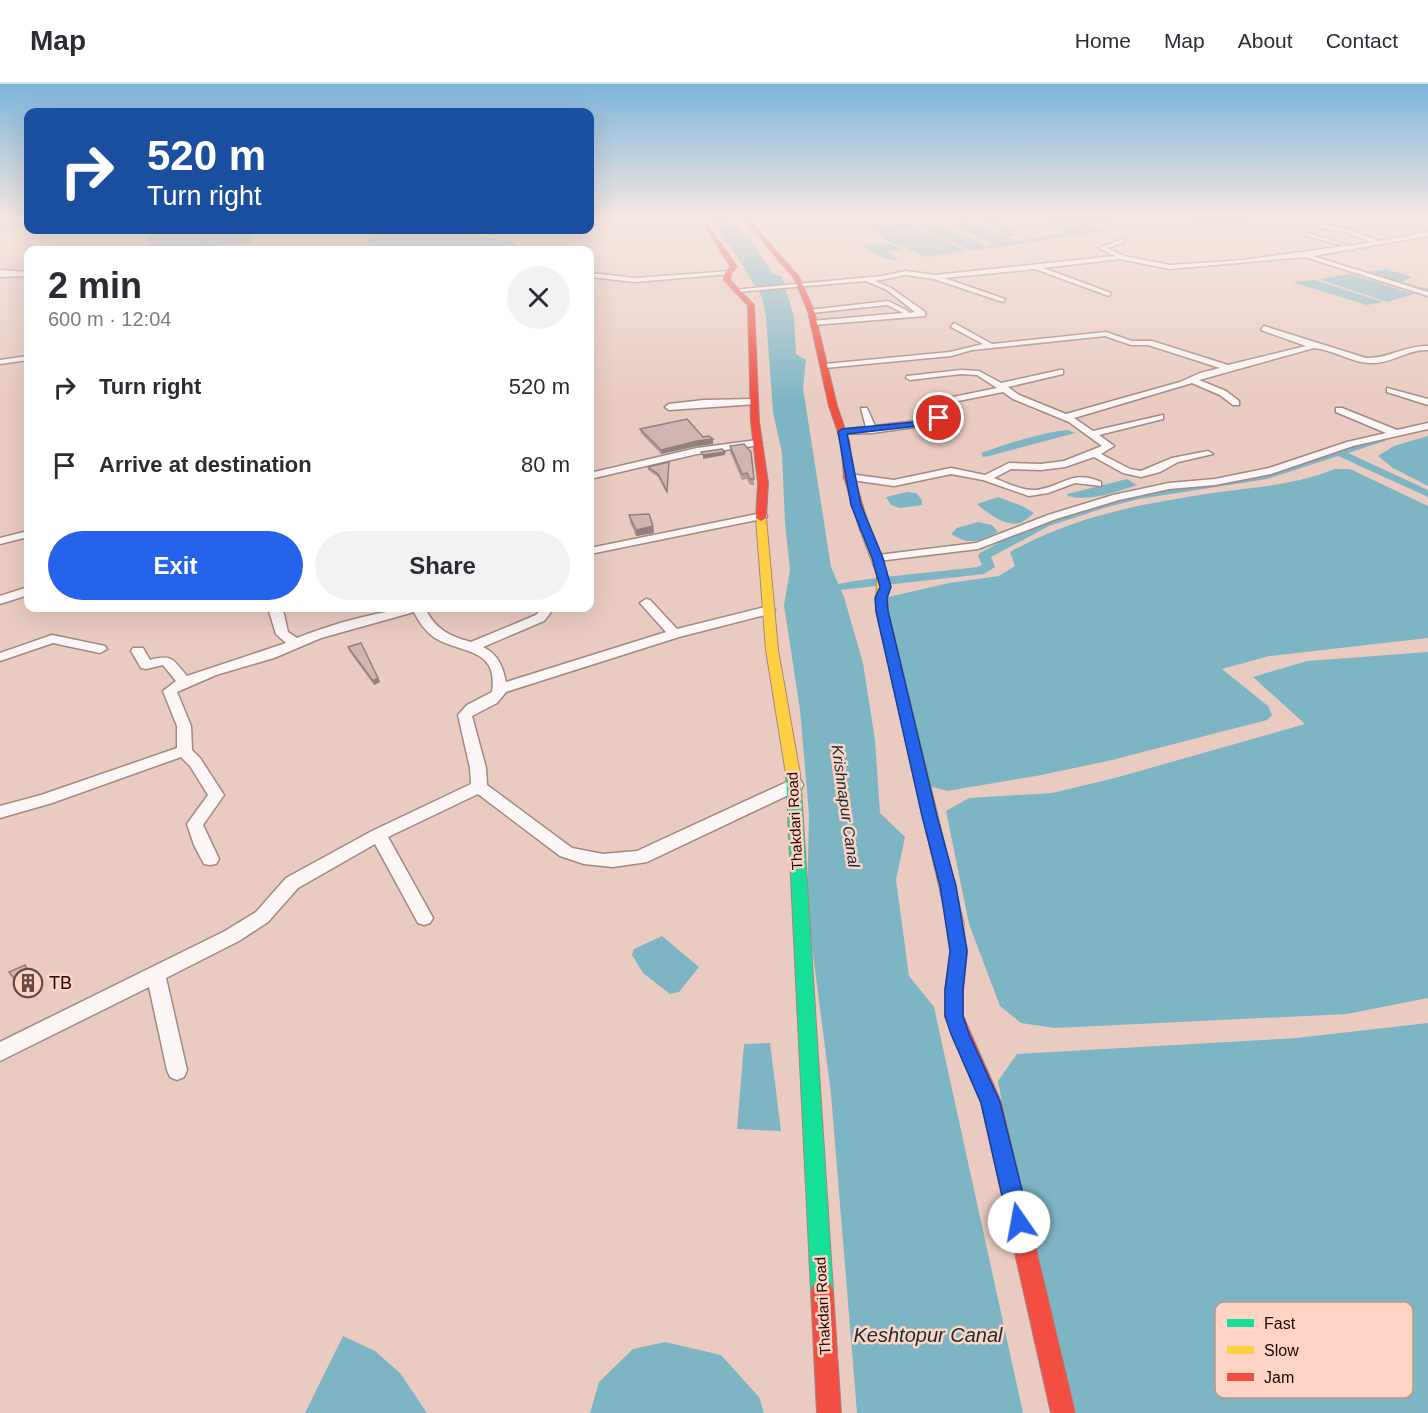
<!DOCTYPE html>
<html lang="en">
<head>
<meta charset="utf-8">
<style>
  body { margin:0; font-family:Helvetica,sans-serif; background:#f2f2f3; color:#2b2b33; height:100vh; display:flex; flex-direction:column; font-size:22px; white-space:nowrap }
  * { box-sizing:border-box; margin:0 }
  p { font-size:20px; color:#7c7c81 }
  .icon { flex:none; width:33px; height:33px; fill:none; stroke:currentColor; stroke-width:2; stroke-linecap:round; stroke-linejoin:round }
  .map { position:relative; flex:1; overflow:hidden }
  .panel { position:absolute; left:24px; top:162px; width:570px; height:366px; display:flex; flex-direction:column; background:#fff; border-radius:12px; box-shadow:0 6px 24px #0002 }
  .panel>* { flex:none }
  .banner { position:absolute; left:24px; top:24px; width:570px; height:126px; border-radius:12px; box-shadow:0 6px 24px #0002; background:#1a4fa0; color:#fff; overflow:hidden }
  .pin { position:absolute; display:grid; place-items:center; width:51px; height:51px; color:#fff; margin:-26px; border:3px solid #fff; border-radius:50%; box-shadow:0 2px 6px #0007 }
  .me { position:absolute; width:66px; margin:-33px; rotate:348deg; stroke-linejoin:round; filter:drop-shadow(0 0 4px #0008) }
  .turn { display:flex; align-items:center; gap:21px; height:126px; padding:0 24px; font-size:27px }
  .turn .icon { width:78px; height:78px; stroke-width:2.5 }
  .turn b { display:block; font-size:42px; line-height:51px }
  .round { display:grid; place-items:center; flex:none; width:63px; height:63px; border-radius:32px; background:#f2f2f3 }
  .headline { display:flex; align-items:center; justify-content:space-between; height:102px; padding:0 24px }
  h1 { font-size:36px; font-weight:700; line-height:45px }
  .button { display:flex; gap:12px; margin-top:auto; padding:12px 24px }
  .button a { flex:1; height:69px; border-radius:36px; background:#2563eb; color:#fff; font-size:24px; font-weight:700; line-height:69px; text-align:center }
  .button a+a { background:#f2f2f3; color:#2b2b33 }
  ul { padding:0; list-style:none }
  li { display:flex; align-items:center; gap:18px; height:78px; padding:0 24px }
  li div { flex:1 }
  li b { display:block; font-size:22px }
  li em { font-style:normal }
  header { display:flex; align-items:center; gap:36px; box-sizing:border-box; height:84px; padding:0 30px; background:#fff; border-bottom:2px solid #e1e1e2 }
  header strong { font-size:28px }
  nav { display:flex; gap:33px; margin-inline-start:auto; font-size:21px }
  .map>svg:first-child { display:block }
  .water { fill:#7db5c5 }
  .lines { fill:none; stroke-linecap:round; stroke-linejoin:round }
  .canal { fill:#7db5c5; fill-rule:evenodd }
  .street-casing { stroke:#a28880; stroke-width:3 }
  .fast-casing { stroke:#a28880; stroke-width:2 }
  .slow-casing { stroke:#a28880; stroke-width:2 }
  .jam-casing { stroke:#a28880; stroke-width:2 }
  .street { fill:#fcf7f6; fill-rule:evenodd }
  .fast { fill:#16e098; fill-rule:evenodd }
  .slow { fill:#ffcf43; fill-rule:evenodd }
  .jam { fill:#f24e42; fill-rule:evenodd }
  .wall { fill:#b59c98 }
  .shaded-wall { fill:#937f7c }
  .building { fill:#d2b5b1; stroke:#937f7c; stroke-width:1.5 }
  .route { fill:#2563eb; stroke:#184099; stroke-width:1.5 }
  .labels { text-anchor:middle; stroke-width:5; stroke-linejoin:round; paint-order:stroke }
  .street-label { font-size:15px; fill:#1c0601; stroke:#ffd4c5 }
  .water-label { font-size:16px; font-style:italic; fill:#122f38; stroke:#ffd4c5 }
  .near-poi-label { font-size:18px; fill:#1c0601; stroke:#ffd4c5; text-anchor:start }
  .near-water-label { font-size:20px; font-style:italic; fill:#122f38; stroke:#ffd4c5 }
  .key { fill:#ffd4c5; stroke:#bb968a; stroke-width:1.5 }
  .key-label { font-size:16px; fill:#1c0601 }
</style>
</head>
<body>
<header>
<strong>Map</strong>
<nav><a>Home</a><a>Map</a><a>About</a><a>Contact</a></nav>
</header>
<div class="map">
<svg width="1428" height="1329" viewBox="0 0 1428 1329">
  <rect width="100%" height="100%" fill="#eacbc1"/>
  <path class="water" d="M 0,133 L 28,133 L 28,143 L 4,145 L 0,147 Z
    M 708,133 L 730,133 L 746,154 L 751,155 L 773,190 L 782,193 L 794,233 L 796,270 L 806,276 L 803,304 L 831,483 L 844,513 L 863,579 L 875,656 L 880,729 L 905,753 L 896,796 L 909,892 L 934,923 L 1023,1329 L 857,1329 L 831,1010 L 807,824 L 809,730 L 800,626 L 784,521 L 790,486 L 785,439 L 782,369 L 773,328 L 766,233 L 762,213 L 729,160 L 721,155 L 723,154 Z
    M 994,133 L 1011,139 L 1008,141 L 1020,146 L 1009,148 L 1024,154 L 1008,151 L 973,135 Z
    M 1064,133 L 1142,133 L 1131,136 L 1122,136 L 1125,137 L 1068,149 L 1035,139 Z
    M 1164,133 L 1272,133 L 1213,144 Z
    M 966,135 L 1016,156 L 993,160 L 939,137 Z
    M 889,137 L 906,138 L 920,145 L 892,148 L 924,146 L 947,157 C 932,158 912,163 898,161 C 889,160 870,144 862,138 Z
    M 931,137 L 988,162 L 972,164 L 917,138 Z
    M 158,146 L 354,146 L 347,149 L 310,150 L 313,147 L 260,147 L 250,150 L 251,160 L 150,164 L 148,155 Z
    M 395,146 L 460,146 L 478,152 L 515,158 L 517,166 L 371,166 L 367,153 Z
    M 946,157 L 966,167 L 927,173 L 900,162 Z
    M 887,159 L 903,165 L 887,168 L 899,176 C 885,177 872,169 862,161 Z
    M 1386,185 L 1412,193 L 1401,198 L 1428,205 L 1428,210 L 1361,189 Z
    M 1349,190 L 1414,210 L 1387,218 L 1319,195 Z
    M 1315,196 L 1383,218 L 1367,221 L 1292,198 Z
    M 1067,346 L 1075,349 L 989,372 L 983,373 L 981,369 C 1007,360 1039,349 1067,346 Z
    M 1428,352 L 1428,402 L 1393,384 L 1378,372 L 1394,362 Z
    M 1335,385 L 1350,385 L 1428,422 L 1428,554 L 1269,572 L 1222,585 L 1268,622 L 1272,631 L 1267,636 L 1108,677 L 1036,692 L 947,707 L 929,702 L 884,514 L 949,499 L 999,492 L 1015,482 L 1010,468 C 1080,430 1141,420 1219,408 C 1258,403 1298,400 1335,385 Z
    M 1127,395 L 1137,401 C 1115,408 1091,418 1068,412 L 1067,410 Z
    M 907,408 L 916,409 L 922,416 L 922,421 L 900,424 L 891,421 L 886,413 Z
    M 998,413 L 1022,422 L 1034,429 C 1030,432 1026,436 1022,438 C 1008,445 987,429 977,420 Z
    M 978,438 L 992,441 L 998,448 C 978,457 971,462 951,450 L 957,444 Z
    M 1428,568 L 1428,914 L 1347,930 L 1055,944 L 1021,939 L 1000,922 L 969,840 L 946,727 L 969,714 L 1052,709 L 1115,694 L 1305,640 L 1253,593 L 1307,577 Z
    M 662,852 L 699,883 L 679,908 L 670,910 L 643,889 L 632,871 L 634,865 Z
    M 1428,939 L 1428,1329 L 1069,1329 L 1010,1060 L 998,997 L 1017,970 L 1296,954 Z
    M 770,959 L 781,1047 L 737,1045 L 744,960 Z
    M 343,1252 L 375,1267 L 400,1289 L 427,1329 L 305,1329 Z
    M 665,1258 L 721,1271 L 759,1313 L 764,1329 L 590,1329 L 599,1298 L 633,1265 Z"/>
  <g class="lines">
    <path class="canal" d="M 1144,133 L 1153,133 L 1106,147 L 972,167 L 911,139 L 896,136 L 914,136 L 973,163 L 1106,143 Z
      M 1381,352 L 1386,355 L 1385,357 L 1348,369 L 1428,406 L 1428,413 L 1338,372 L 1267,395 L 1139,415 L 1104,424 L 1049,442 L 991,473 L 995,483 L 984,490 L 840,506 L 833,502 C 840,496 957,486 977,483 L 982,481 L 978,472 L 980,469 L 1041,436 L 1096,420 L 1139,409 L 1265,389 Z"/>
    <g class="street-casing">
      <path id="street" d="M 1289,133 L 1349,146 L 1379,157 L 1428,148 L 1428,152 L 1313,172 L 1428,208 L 1428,212 L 1305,173 L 1170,185 L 1119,175 L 1043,184 L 1111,209 L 1109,212 L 1035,185 L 944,194 L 1005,215 L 1003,218 L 934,195 L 906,191 L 875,197 L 891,204 L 925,228 L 925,232 L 814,241 L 811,237 L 903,229 L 887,221 L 811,229 L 809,226 L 888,217 L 908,227 L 909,229 L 915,228 L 887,206 L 866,197 L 736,208 L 733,206 L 882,192 L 906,187 L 935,191 L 1115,172 L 1099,164 L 1123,155 L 1125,158 L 1107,164 L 1124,172 L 1170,181 L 1243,176 L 1345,162 L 1306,152 L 1308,149 L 1349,162 L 1371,158 L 1346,148 L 1289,137 L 1237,144 L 1234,142 Z
        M 1382,133 L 1428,140 L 1428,144 L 1385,135 Z
        M 202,162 L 205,164 L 204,166 L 198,166 Z
        M 0,186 L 28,188 L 28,192 L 0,193 Z
        M 731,187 L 729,190 L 635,198 L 590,193 L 590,189 L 635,194 Z
        M 954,239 L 992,260 L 1106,248 L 1132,257 L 1152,257 L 1228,281 L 1306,262 L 1261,246 L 1264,242 L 1366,274 C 1388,275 1406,261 1428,262 L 1428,266 C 1408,265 1393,279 1373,279 C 1353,280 1335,266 1314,264 L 1199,296 L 1226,307 L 1239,317 L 1239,321 L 1233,321 L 1220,311 L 1192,299 L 1074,334 L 1093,347 L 1163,331 L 1163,335 L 1099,351 L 1114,362 L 1101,370 L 1130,385 L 1141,387 L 1172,374 L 1208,367 L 1213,370 L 1178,378 L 1160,388 L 1141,393 L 1123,389 L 1094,373 L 1065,383 L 1041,386 L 1011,385 L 994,394 C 1007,399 1022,407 1036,406 C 1063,403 1071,385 1101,398 L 1101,402 L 1075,399 L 1048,409 L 1029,412 L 983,396 L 951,390 L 894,402 L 845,395 L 844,393 L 849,390 L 894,396 L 951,384 L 985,391 L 1009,379 L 1041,380 L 1064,377 L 1102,362 L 1069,338 L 1013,315 L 1003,308 L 933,322 L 945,337 L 943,339 L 872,349 L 839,350 L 839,346 L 866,343 L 861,324 L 867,324 L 875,342 L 934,335 L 923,321 L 924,319 L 997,304 L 977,291 L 961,290 L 910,296 L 906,294 L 907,292 L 961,286 L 979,287 L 1001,299 L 1060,286 L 1063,286 L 1063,290 L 1008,303 L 1019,311 L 1066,330 L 1180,298 L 1200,289 L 1220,284 L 1148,261 L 1131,261 L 1105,252 L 972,266 L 951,272 L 825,284 L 821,282 L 825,280 L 950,268 L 983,260 L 951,243 Z
        M 28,272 L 28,276 L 0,280 L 0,276 Z
        M 1387,304 L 1428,315 L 1428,321 L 1387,308 Z
        M 754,315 L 757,316 L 757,320 L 669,326 L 665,323 L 669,320 L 704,316 Z
        M 1336,324 L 1342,324 L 1397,346 L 1428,339 L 1428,345 L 1353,362 L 1271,390 L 1215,401 L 1169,405 L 1119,416 L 1056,435 L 978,465 L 878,477 L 872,474 L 878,471 L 976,459 L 1048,431 L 1113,411 L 1169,399 L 1215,395 L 1269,384 L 1347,358 L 1386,349 L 1336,328 Z
        M 757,356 L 762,359 L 760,361 L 697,370 L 590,395 L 590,389 L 697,364 Z
        M 762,429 L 767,432 L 766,434 L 590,470 L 590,464 Z
        M 28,447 L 28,453 L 0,460 L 0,454 Z
        M 28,503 L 28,511 L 0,520 L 0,512 Z
        M 646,515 L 650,516 L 677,545 L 769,522 L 775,526 L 773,529 L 679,553 L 506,608 L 497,619 L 472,632 L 486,684 L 487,701 L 572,764 L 603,770 L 637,767 L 789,697 L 801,697 L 803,701 L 801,705 L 647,778 L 613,783 L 584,780 L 560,772 L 478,710 L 388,753 L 433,834 L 430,839 L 424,841 L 418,839 L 375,760 L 298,804 L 268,838 L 239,857 L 166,894 L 187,986 L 184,993 L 177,996 L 170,993 L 167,986 L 149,903 L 0,977 L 0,958 L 225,847 L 256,828 L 286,794 L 372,747 L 471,700 L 470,684 L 458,631 L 467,621 L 492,608 C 499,563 461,570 435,554 C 425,547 419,538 414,528 L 321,554 L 274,574 L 216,591 L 177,608 L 191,642 L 192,666 L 200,674 L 224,711 L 203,741 L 219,775 L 216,780 L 210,781 L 204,780 L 194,761 L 187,740 L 208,711 L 190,682 L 181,673 L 52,719 L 0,734 L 0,722 L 41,711 L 177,664 L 177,642 L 163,607 L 176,597 L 163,581 L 146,585 L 141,584 L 131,567 L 133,564 L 143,564 L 150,576 C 173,570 172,575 187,592 L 286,559 L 276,550 L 268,524 L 280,524 L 284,530 L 288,548 L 297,554 C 332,540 387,524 425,524 C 435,545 449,552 471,558 L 536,531 L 542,524 L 554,524 L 544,537 L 483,563 C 498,570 503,583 506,598 L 666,548 L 640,519 Z
        M 52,551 L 105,562 L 107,565 L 100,569 L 53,559 L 0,577 L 0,569 Z"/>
    </g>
    <g class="fast-casing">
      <path id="fast" d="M 793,685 L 800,690 L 833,1207 L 830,1215 L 822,1218 L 814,1215 L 811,1207 L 786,690 Z"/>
    </g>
    <g class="slow-casing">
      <path id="slow" d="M 761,431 L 766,434 L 778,566 L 800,690 L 793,695 L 786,690 L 766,566 L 756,434 Z
        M 865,443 L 870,446 L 887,491 L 888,527 L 964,841 L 962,846 L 956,848 L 950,846 L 948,841 L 876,527 L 877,491 L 860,446 Z"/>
    </g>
    <g class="jam-casing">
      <path id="jam" d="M 699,133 L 703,133 L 737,183 L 731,189 L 730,196 L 754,221 L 759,338 L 768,399 L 766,434 L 761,437 L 756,434 L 758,399 L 751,338 L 748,221 L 724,196 L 725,189 L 731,183 Z
        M 742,133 L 747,133 L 799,193 L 814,227 L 837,322 L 849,357 L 854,393 L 870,446 L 869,448 L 861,448 L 860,446 L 844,393 L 841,357 L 829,322 L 808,227 L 794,194 Z
        M 956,834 L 962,836 L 967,867 L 963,906 L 963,932 L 1001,1018 L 1075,1329 L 1051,1329 L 981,1018 L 945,932 L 945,906 L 951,867 L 948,841 L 950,836 Z
        M 822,1196 L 830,1199 L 833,1207 L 841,1329 L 817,1329 L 811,1207 L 814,1199 Z"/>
    </g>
    <use href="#street" class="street"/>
    <use href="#fast" class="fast"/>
    <use href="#slow" class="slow"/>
    <use href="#jam" class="jam"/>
  </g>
  <path class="wall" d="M 640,345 L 703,353 L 713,360 L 697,362 L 661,370 L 641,349 Z
    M 730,362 L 754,395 L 754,401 L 750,401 L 747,395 L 742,396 L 730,368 Z
    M 669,378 L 669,381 L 667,410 L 658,393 L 648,386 L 648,383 Z
    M 629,431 L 653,442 L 654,449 L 636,452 L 630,438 Z
    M 348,563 L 378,594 L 380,598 L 374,601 L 349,567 Z"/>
  <path class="shaded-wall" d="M 713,355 L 713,360 L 697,362 L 661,370 L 661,366 L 697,357 Z
    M 725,368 L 725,371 L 703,375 L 703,371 Z
    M 653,442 L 654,449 L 636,452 L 636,446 Z
    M 378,594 L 380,598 L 374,601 L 373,597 Z
    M 25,881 L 29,886 L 36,904 L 26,909 L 22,905 Z"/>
  <path class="building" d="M 687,335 L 703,353 L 709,352 L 713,355 L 697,357 L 661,366 L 640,345 Z
    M 744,360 L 751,368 L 754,395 L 750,395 L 747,389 L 742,390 L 730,362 Z
    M 722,365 L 725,368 L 703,371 L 701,368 Z
    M 669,378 L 667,407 L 658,390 L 648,383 Z
    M 649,430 L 653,442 L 636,446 L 629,431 Z
    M 361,559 L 378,594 L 373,597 L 348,563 Z
    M 25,881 L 33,900 L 22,905 L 9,888 Z"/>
  <linearGradient id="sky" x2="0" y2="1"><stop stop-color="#7db4da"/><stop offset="0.42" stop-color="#f6e8e3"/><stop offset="1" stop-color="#f6e8e3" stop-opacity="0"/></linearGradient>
  <rect width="1428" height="319" fill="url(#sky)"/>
  <path class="route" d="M 939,332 L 944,337 L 936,340 L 847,350 L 861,421 L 883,474 L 891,503 L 887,514 L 888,527 L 937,732 L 956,802 L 967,867 L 963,906 L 963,932 L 969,950 L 1000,1018 L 1030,1138 L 1027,1145 L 1019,1148 L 1011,1145 L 1008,1138 L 981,1019 L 951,950 L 945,932 L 945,906 L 950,867 L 940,802 L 922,732 L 876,527 L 875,514 L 880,503 L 872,474 L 851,421 L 838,348 L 842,345 L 935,336 Z"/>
  <defs>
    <g id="building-ring" transform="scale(1.5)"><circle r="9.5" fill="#ffd4c5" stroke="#644b44" stroke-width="1.5"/><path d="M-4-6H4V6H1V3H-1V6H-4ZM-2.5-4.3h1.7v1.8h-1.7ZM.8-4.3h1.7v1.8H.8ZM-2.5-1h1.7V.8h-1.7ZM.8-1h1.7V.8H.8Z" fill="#644b44"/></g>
  </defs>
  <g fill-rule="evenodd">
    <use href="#building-ring" x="28" y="899"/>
  </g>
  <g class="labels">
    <g class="street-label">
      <text transform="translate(795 737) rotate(-93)" y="5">Thakdari Road</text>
      <text transform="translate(823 1222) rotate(-93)" y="5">Thakdari Road</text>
    </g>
    <g class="water-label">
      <text transform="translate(846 722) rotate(82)" y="6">Krishnapur Canal</text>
    </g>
    <g class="near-poi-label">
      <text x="49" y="905">TB</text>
    </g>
    <g class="near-water-label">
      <text x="928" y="1258">Keshtopur Canal</text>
    </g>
  </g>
  <rect x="1215" y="1218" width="198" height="96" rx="9" class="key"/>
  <rect x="1227" y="1235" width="27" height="8" fill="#16e098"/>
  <rect x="1227" y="1262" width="27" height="8" fill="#ffcf43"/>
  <rect x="1227" y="1289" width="27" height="8" fill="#f24e42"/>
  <g class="key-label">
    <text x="1264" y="1245">Fast</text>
    <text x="1264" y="1272">Slow</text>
    <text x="1264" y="1299">Jam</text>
  </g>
</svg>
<div class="pin" style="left:939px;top:334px;background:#d93025"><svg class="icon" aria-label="arrive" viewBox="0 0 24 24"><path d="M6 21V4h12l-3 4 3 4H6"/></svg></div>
<svg class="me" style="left:1019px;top:1138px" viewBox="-20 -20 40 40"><circle r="19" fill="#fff"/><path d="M0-13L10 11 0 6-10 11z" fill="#2563eb"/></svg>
<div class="banner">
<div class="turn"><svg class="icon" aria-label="right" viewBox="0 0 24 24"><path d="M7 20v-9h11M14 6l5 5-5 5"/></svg><div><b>520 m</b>Turn right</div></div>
</div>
<section class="panel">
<div class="headline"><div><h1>2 min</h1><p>600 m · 12:04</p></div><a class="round"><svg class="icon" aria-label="close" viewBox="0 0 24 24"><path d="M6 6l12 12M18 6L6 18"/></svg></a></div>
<ul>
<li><svg class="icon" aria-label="right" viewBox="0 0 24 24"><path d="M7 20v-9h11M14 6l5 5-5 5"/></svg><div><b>Turn right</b></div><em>520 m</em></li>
<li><svg class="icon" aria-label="arrive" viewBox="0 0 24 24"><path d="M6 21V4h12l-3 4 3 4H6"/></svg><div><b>Arrive at destination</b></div><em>80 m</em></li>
</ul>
<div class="button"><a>Exit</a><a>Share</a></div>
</section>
</div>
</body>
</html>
